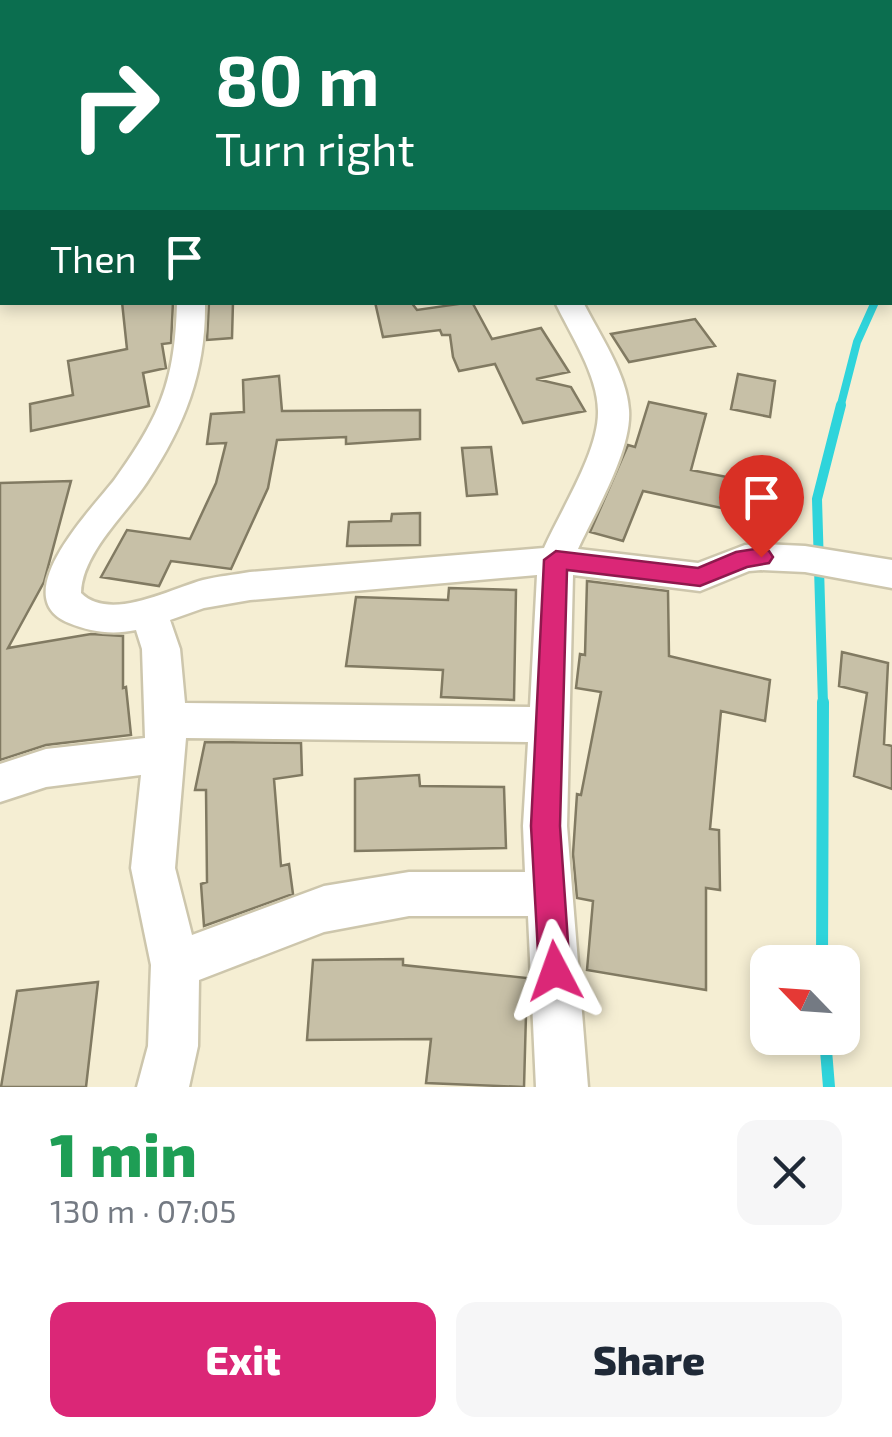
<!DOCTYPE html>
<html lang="en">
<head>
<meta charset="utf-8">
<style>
  body { margin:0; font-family:"Exo 2",sans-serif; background:#f6f6f7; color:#1f2937; height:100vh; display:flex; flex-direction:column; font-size:38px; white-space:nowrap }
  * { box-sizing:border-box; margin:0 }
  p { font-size:32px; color:#747a83 }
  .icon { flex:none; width:55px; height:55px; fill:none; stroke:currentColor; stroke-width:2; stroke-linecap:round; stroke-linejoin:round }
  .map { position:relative; height:1087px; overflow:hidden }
  .details { display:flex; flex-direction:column; background:#fff; flex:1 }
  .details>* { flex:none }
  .banner { position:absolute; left:0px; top:0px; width:892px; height:305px; box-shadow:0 5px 15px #0003; background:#0b6e4f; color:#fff; overflow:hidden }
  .needle { width:65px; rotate:295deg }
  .controls { position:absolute; left:750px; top:945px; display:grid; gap:20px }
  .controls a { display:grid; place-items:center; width:110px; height:110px; border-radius:20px; background:#fff; box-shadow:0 5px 15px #0003; font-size:50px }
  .pin { position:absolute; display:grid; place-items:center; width:85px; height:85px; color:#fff; margin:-102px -42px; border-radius:50% 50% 50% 0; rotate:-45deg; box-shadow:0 0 10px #0007 }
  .pin .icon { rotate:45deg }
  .me { position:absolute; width:110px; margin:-55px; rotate:356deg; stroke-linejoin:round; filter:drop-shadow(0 0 8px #0008) }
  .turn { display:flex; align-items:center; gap:35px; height:210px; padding:0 50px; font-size:45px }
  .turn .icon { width:130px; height:130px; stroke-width:2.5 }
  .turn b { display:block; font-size:70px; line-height:85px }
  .then { display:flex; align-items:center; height:95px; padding:0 50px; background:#0003; gap:20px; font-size:38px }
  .round { display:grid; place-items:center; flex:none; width:105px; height:105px; border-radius:20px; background:#f6f6f7 }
  .summary { display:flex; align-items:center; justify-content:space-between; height:170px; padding:0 50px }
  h1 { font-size:60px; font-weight:800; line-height:75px; color:#1e9e55 }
  .action { display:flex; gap:20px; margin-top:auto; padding:20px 50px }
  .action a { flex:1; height:115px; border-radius:20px; background:#db2777; color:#fff; font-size:40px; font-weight:800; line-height:115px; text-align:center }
  .action a+a { background:#f6f6f7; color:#1f2937 }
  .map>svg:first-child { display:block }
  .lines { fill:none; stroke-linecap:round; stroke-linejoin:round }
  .stream-far2 { stroke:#2fd4db; stroke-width:8 }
  .stream-far1 { stroke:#2fd4db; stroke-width:10 }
  .stream { stroke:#2fd4db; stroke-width:12 }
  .building { fill:#c7c0a7; stroke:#817a62; stroke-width:2.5 }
  .minor-casing { stroke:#cdc6ac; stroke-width:5 }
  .minor { fill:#fff; fill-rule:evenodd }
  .route { fill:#db2777; stroke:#8e194d; stroke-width:2.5 }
</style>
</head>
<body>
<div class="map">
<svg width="892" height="1087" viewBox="0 0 892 1087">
  <rect width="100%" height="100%" fill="#f5eed3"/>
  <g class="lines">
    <path class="stream-far2" d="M 890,269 L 892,265
      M 840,408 L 857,342 L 875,302"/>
    <path class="stream-far1" d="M 823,705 L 817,499 L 841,405"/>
    <path class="stream" d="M 822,962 L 823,702
      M 825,1038 L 829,1087"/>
  </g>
  <path class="building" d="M 122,302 L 173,302 L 171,343 L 162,344 L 166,368 L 143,373 L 149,406 L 31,431 L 30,404 L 73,395 L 68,361 L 127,349 Z
    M 209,302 L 233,302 L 232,338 L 207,340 Z
    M 375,302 L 411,302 L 417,310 L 472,302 L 492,339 L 541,328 L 569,372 L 536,379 L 571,387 L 585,411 L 523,423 L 495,364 L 459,371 L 453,357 L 450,335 L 442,335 L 440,330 L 383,337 Z
    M 695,319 L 715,346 L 629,362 L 611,334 Z
    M 738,374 L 775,381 L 770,417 L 731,409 Z
    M 279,376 L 282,411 L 420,410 L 420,439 L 346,444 L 346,437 L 277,440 L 268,488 L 231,569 L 171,561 L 159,586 L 101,577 L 127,530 L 190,539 L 216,483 L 226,443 L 207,444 L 211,414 L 244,412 L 243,380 Z
    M 649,402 L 706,414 L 691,470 L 768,485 L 763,517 L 643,491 L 623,541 L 590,532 L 628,445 L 635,447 Z
    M 491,447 L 497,494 L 467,496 L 462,448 Z
    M 71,481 L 44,582 L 8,648 L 91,634 L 123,636 L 123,688 L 126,687 L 131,735 L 46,745 L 0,760 L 0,483 Z
    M 420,513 L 420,545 L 347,546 L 349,522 L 391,521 L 392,514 Z
    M 587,581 L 668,591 L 669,656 L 770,680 L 765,721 L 721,711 L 710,829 L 719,830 L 720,890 L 706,888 L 706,990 L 587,970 L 593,901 L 577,898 L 573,854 L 577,794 L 581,795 L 601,692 L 576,688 L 580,654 L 585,655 Z
    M 449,588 L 516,590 L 514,700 L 441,697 L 443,670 L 346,666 L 356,597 L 448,600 Z
    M 842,652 L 888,663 L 884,744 L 892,746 L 892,789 L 854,776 L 867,693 L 839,686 Z
    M 205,742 L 301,743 L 302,775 L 274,779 L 281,866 L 289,864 L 293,894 L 204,926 L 201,884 L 207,882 L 206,790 L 195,790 Z
    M 419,775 L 420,786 L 504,787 L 506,848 L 355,851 L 355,779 Z
    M 403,959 L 403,965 L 527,978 L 524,1087 L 426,1083 L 431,1039 L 307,1040 L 313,960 Z
    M 98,982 L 86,1087 L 1,1087 L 17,991 Z"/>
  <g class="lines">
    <g class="minor-casing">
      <path id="minor" d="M 299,0 L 317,0 L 317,2 L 299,2 Z
        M 829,0 L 847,0 L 848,2 L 830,2 Z
        M 892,1 L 892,13 L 890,14 L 888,2 Z
        M 2,11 L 2,23 L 0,24 L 0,12 Z
        M 2,129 L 2,143 L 0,144 L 0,130 Z
        M 0,252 L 2,252 L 2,268 L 0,268 Z
        M 177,302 L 205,302 C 206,371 185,425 147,482 C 126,514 82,553 81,593 C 110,622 170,589 203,580 C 218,576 234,575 250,572 L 544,548 C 561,510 599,451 598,411 C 598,375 570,334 555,302 L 583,302 C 599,334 627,374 629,410 C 632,450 595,512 578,549 L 698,563 L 745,545 L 761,544 L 805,546 L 892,560 L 892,588 L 805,572 L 761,570 L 749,571 L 700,591 L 573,575 L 567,826 L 588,1087 L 536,1087 L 528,916 L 409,916 L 324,932 L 199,980 L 198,1046 L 189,1087 L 137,1087 L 148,1046 L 151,965 L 131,868 L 141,775 L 46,787 L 0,802 L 0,764 L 46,749 L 145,738 L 142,649 L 136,630 C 112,635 91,632 69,623 C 4,597 93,508 115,479 C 130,458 144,437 155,414 C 172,378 176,342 177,302 ZM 537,575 L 530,707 L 185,703 L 180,649 L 170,620 L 204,608 L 250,600 ZM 186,738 L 528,742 L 523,826 L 525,872 L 409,872 L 324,886 L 192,935 L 175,868 Z"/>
    </g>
    <use href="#minor" class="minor"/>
  </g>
  <path class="route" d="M 761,548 L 769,551 L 773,557 L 769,563 L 747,567 L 700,586 L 567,570 L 560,826 L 570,971 L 566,982 L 555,987 L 544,982 L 539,971 L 531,826 L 544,560 L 556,551 L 698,568 L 736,552 Z"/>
</svg>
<div class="controls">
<a><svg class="needle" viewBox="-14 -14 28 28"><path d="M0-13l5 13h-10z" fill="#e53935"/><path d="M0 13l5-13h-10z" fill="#747a83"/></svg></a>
</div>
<div class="pin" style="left:761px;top:557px;background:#d93025"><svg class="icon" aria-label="arrive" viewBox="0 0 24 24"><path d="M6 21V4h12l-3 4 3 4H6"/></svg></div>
<svg class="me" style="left:555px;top:971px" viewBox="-20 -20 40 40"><path d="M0-17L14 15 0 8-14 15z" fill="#db2777" stroke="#fff" stroke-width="4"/></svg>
<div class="banner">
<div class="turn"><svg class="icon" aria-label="right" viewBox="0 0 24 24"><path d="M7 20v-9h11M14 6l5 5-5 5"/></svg><div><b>80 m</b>Turn right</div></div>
<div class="then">Then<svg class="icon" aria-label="arrive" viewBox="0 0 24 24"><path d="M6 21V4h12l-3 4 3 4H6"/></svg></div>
</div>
</div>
<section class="details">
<div class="summary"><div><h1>1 min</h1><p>130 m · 07:05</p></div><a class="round"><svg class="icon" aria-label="close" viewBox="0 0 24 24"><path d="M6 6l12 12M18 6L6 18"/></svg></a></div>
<div class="action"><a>Exit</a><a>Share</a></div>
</section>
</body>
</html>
